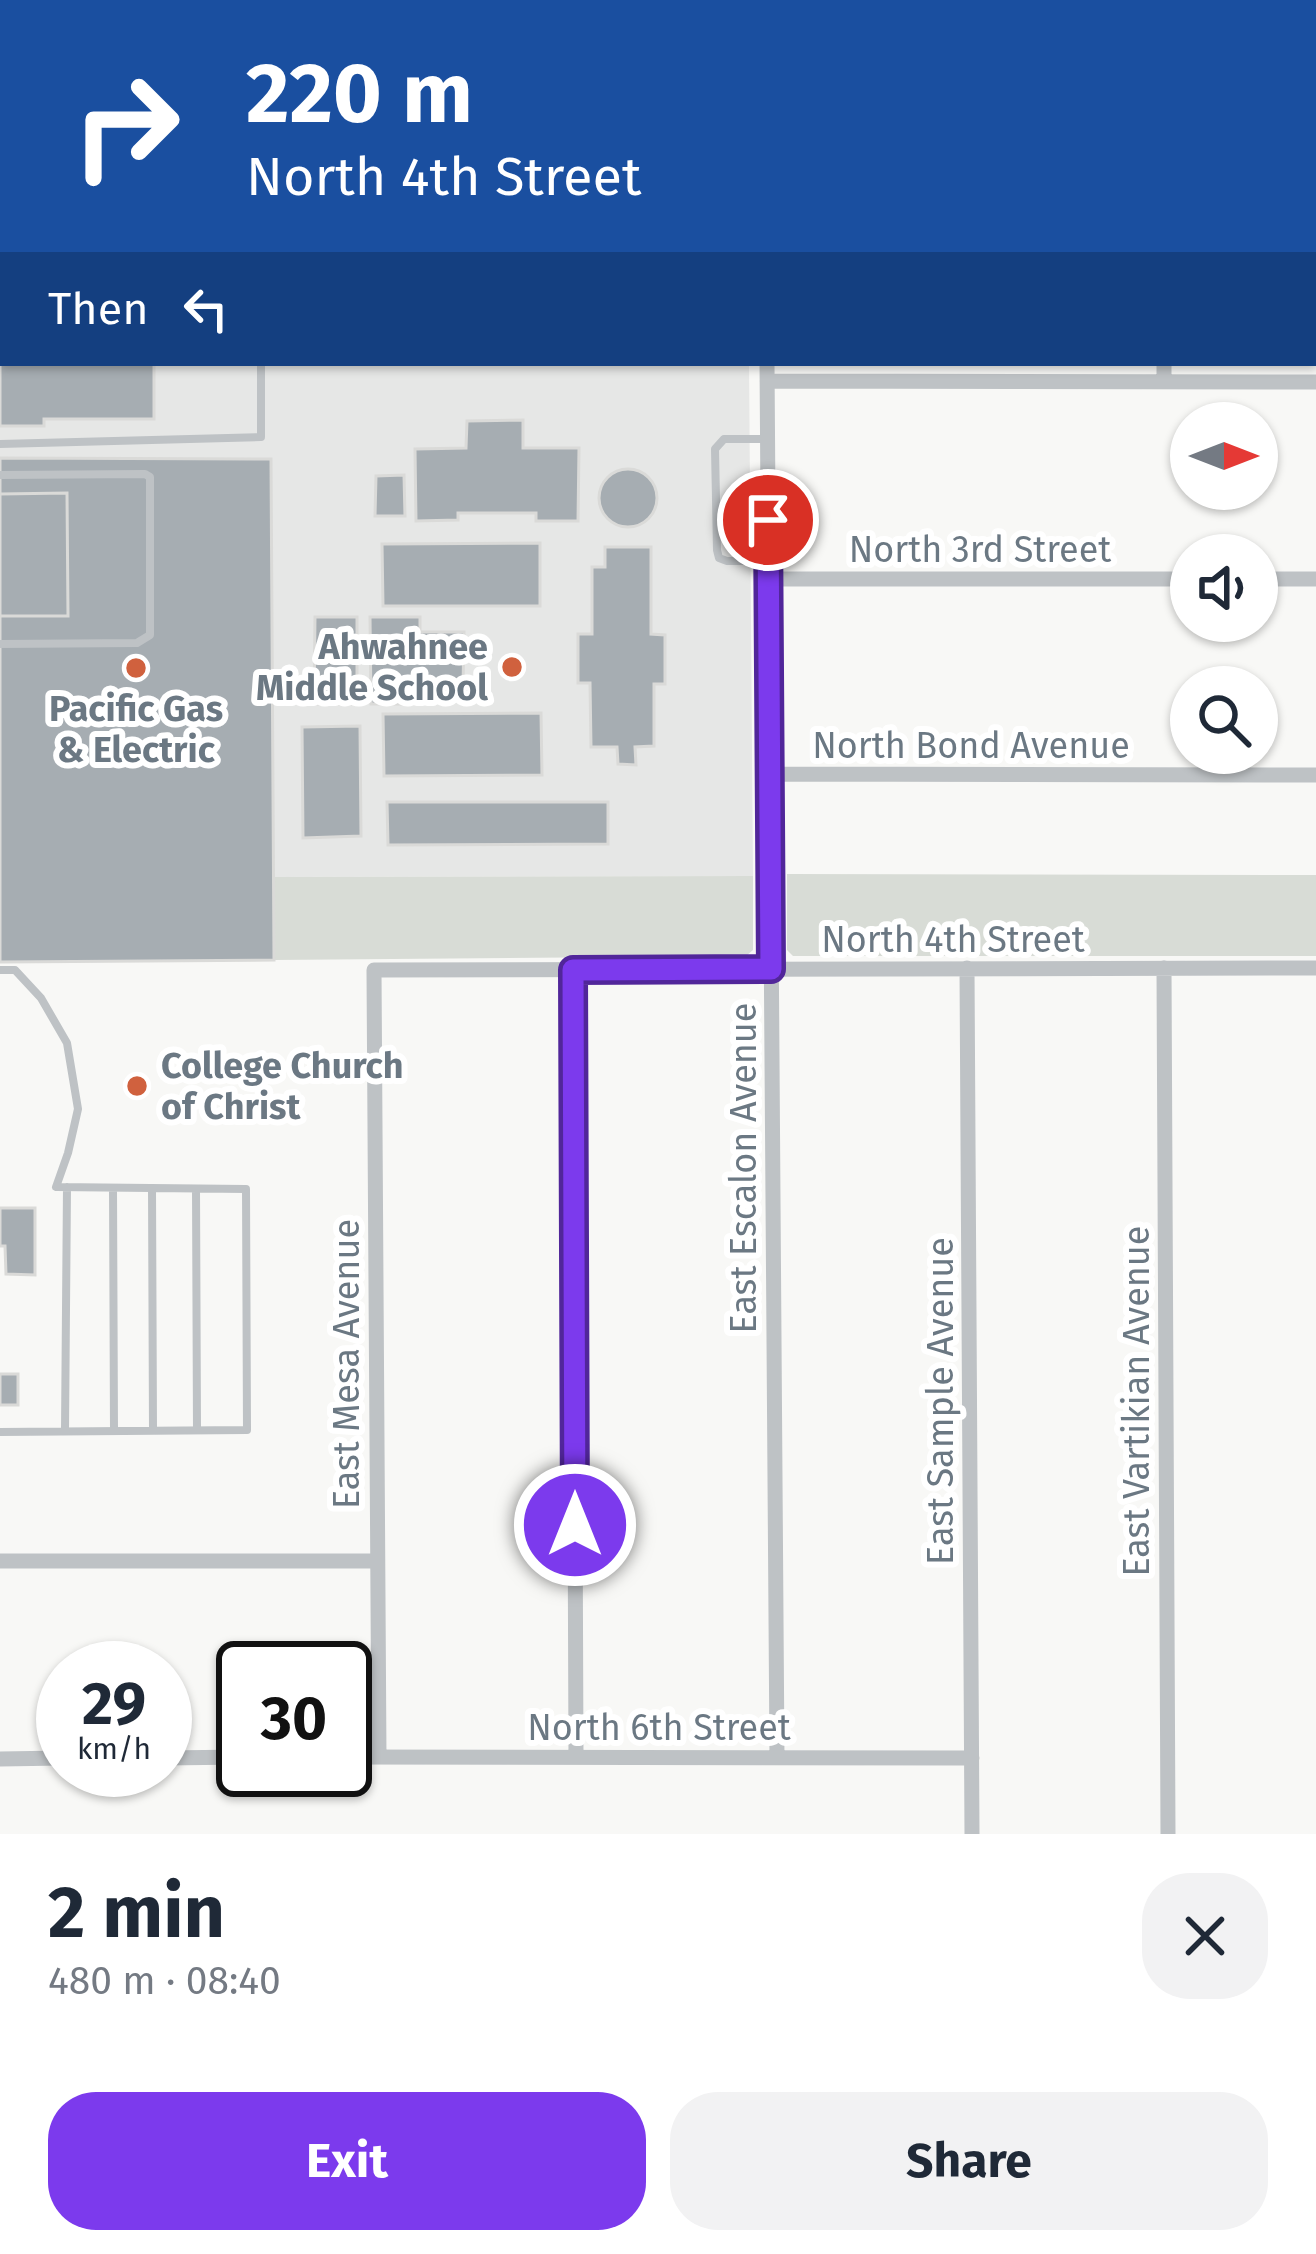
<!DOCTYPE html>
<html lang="en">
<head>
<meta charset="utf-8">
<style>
  body { margin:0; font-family:"Fira Sans",sans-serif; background:#f2f2f3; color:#1f2937; height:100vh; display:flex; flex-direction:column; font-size:45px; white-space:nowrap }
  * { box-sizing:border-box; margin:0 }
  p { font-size:39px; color:#747a83 }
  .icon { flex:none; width:66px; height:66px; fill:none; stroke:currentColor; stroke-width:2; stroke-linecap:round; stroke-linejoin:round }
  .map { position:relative; height:1834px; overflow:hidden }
  .drawer { display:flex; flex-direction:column; background:#fff; flex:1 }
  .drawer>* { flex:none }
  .guide { position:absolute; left:0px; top:0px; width:1317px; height:366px; box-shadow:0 3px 9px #0004; background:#1a4fa0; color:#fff; overflow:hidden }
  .needle { width:78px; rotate:90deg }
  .buttons { position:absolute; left:1170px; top:402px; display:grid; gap:24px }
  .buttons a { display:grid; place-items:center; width:108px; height:108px; border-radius:50%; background:#fff; box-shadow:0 3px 9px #0004; font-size:60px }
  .speed { position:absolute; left:36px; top:1641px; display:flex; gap:24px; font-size:60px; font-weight:700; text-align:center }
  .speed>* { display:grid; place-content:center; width:156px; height:156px; border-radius:50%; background:#fff; box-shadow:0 3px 9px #0004; line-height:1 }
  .speed small { font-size:30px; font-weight:400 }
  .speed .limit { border:6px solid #111; border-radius:18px; background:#fff; color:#111 }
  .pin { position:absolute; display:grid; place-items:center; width:102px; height:102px; color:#fff; margin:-51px; border:6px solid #fff; border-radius:50%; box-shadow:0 3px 12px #0007 }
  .me { position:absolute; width:132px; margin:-66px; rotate:0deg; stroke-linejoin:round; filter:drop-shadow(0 0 9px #0008) }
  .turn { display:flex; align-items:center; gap:42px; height:252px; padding:0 48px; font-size:54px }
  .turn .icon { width:156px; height:156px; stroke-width:2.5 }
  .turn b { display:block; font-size:84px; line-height:102px }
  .then { display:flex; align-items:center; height:114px; padding:0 48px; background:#0003; gap:24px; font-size:45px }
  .round { display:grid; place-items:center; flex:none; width:126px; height:126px; border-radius:48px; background:#f2f2f3 }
  .head { display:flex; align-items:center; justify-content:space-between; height:204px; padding:0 48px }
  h1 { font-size:72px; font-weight:700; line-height:90px }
  .cta { display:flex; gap:24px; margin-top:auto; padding:24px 48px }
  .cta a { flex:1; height:138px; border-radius:48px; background:#7c3aed; color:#fff; font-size:48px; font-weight:700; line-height:138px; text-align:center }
  .cta a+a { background:#f2f2f3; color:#1f2937 }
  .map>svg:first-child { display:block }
  .built { fill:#e6e7e6 }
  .green { fill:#d8dcd6 }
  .building { fill:#a6adb2; stroke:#dadad8; stroke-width:3 }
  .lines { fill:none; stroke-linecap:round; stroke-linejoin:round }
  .service { stroke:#bec2c5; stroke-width:8 }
  .minor { stroke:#bec2c5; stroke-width:15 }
  .route-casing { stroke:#51269a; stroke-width:30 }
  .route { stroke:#7c3aed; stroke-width:21 }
  .poi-dot { fill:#d0613e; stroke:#fff; stroke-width:4.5 }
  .labels { text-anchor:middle; stroke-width:12; stroke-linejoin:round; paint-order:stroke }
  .street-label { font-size:36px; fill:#6b7883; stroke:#fff }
  .poi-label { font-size:36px; font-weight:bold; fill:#6b7883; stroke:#fff; text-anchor:end }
</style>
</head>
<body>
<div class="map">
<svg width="1316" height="1834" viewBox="0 0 1316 1834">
  <rect width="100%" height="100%" fill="#f8f8f6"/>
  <path class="built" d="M 0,0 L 747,0 L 747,3 L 3,3 L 3,363 L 749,363 L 753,876 L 274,877 L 271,459 L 0,458 Z
    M 788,0 L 1158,0 L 1158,3 L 787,3 Z"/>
  <path class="green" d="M 787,874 L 1316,875 L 1316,956 L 793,956 L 787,950 Z
    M 753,876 L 753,950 L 746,956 L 274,960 L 274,877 Z"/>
  <path class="building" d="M 0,312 L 3,312 L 3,363 L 154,363 L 154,419 L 44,419 L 44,426 L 0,426 Z
    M 523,420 L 523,448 L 579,448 L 578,521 L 536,521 L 536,513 L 458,513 L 458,520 L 416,521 L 415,449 L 466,448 L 467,421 Z
    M 0,458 L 271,459 L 274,960 L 0,962 Z
    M599 498a29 29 0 1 1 58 0a29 29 0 1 1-58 0Z
    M 404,475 L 405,516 L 375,516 L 376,476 Z
    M 67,493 L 68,616 L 0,616 L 0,494 Z
    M 540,543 L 540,606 L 383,606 L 382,544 Z
    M 605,547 L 651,547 L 651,634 L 665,635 L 665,684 L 654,684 L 654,746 L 635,747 L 636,765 L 618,764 L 617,747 L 591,747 L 590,683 L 578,683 L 578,634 L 592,634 L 592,567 L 605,567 Z
    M 315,617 L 357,617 L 357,704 L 314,704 Z
    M 370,617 L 420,617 L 420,632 L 464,632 L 463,687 L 421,688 L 421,704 L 371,704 Z
    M 541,713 L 542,775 L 384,776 L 383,714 Z
    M 360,726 L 361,836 L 303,838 L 302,727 Z
    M 387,802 L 608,802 L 608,844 L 388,845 Z
    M 0,1208 L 35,1208 L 35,1275 L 6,1274 L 5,1246 L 0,1246 Z
    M 0,1374 L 18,1374 L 18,1405 L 0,1405 Z"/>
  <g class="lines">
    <path class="service" d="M 130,0 L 130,3
      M 243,0 L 243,3
      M 260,0 L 260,3
      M 848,0 L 848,3
      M 1022,3 L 1022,0
      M 0,280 L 3,280
      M 765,439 L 724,439 L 715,449 L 717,550 L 719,558 L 727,561 L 767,561
      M 0,444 L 261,437 L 261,363
      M 0,475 L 145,474 L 150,477 L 150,635 L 137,643 L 0,644
      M 0,970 L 15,970 L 41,998 L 67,1043 L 78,1109 L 68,1153 L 56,1187 L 246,1189 L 247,1430 L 0,1432
      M 113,1188 L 114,1431
      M 152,1188 L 153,1430
      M 196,1189 L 197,1430
      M 65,1431 L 67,1187"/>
    <path class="minor" d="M 765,0 L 765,3
      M 767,363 L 777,1757
      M 767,381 L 1316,382
      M 1164,381 L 1164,363
      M 769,579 L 1191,579
      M 1257,579 L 1316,579
      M 770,774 L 1316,775
      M 967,968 L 972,1834
      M 1164,968 L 1168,1834
      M 573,970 L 576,1756
      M 0,1561 L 377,1561
      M 345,1757 L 972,1758
      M 379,1757 L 374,970 L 1316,968
      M 165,1758 L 243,1757
      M 0,1759 L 63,1758"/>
  </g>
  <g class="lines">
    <g class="route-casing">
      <path id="route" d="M 575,1525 L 573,970 L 771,969 L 768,520"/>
    </g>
    <use href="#route" class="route"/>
  </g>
  <g class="poi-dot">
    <circle cx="512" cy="667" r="12"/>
    <circle cx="136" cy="668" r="12"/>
    <circle cx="137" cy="1086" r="12"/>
  </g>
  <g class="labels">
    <g class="street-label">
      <text x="980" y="562">North 3rd Street</text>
      <text x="971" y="758">North Bond Avenue</text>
      <text x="953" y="952">North 4th Street</text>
      <text transform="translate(743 1168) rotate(-90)" y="13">East Escalon Avenue</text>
      <text transform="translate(346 1364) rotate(-90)" y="13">East Mesa Avenue</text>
      <text transform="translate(940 1401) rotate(-90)" y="13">East Sample Avenue</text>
      <text transform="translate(1136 1401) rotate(-90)" y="13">East Vartikian Avenue</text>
      <text x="659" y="1740">North 6th Street</text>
    </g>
    <g class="poi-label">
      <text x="488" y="659">Ahwahnee<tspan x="488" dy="41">Middle School</tspan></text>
      <text x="136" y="721" text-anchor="middle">Pacific Gas<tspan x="136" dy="41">&amp; Electric</tspan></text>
      <text x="161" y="1078" text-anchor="start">College Church<tspan x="161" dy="41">of Christ</tspan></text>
    </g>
  </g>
</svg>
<div class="buttons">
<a><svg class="needle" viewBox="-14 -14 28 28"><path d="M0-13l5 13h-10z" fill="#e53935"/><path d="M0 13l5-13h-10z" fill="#747a83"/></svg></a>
<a><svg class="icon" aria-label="sound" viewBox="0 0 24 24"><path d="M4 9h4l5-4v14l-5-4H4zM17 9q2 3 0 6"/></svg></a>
<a><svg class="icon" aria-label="search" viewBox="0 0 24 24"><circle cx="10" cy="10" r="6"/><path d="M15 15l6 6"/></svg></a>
</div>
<div class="speed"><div>29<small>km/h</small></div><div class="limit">30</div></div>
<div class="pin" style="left:768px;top:520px;background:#d93025"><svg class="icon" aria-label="arrive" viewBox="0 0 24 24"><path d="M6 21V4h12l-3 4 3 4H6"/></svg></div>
<svg class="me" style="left:575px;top:1525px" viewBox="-20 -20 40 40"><circle r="17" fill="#7c3aed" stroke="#fff" stroke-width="3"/><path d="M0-11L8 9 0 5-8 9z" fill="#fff"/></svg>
<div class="guide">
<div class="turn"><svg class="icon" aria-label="right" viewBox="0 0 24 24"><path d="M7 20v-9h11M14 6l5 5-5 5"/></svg><div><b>220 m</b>North 4th Street</div></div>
<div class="then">Then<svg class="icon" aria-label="left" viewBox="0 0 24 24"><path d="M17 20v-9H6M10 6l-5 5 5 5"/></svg></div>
</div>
</div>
<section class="drawer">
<div class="head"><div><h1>2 min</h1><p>480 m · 08:40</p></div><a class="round"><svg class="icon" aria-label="close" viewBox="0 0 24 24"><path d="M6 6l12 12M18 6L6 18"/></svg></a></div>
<div class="cta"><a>Exit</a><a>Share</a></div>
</section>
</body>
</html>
